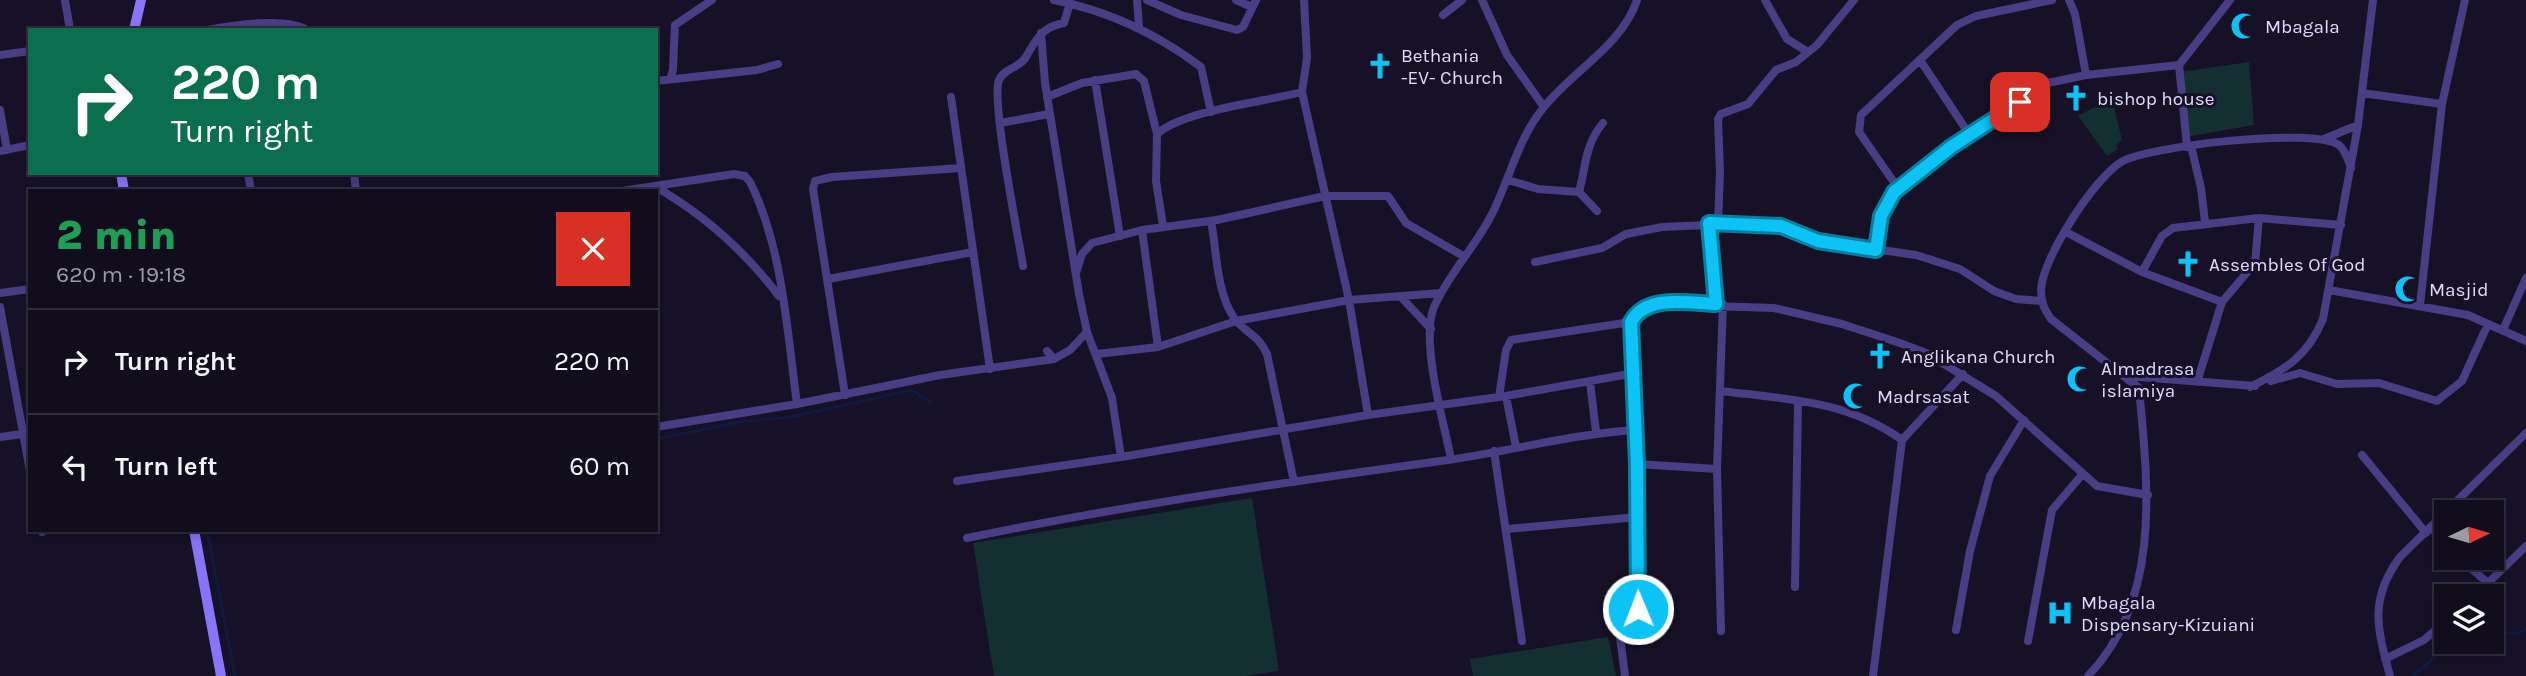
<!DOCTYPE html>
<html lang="en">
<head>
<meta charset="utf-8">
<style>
  body { margin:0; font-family:Karla,sans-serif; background:#1e1b2a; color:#f1f3f6; height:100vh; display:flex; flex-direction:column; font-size:26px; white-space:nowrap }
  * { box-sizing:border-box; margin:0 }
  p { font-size:23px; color:#9c9ca4 }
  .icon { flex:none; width:38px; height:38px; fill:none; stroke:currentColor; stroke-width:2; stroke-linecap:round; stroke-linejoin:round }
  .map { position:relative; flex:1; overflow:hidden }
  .drawer { position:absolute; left:28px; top:189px; width:630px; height:343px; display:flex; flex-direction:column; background:#110d1d; border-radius:0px; box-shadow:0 4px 10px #0003,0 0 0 2px #302d3b }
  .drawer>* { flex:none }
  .banner { position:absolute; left:28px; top:28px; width:630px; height:147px; border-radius:0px; box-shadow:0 4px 10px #0003,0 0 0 2px #302d3b; background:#0b6e4f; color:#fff; overflow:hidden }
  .needle { width:46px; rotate:85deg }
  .tools { position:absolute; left:2434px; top:500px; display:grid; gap:14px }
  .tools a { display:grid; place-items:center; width:70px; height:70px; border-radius:0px; background:#110d1d; box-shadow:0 4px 10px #0003,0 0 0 2px #302d3b; font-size:35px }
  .pin { position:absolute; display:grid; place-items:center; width:60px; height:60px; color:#fff; margin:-30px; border-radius:14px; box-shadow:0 4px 10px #0006 }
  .me { position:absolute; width:77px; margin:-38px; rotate:359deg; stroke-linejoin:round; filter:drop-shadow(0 0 5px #0008) }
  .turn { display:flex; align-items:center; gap:24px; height:147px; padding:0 28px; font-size:32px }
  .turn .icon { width:91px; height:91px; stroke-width:2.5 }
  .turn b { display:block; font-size:49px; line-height:60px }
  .round { display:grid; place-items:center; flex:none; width:74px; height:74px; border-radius:0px; background:#1e1b2a }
  .summary { display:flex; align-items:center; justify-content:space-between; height:119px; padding:0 28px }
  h1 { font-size:42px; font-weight:800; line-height:52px; color:#1e9e55 }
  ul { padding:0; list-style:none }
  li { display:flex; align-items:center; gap:21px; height:105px; padding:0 28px; border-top:2px solid #302d3b }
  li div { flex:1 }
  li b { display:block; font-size:26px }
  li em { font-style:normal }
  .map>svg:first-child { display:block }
  .green { fill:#142f31 }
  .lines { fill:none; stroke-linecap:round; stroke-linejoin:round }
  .stream { stroke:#0d1b44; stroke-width:2.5 }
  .street { stroke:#493e84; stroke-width:8 }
  .secondary { stroke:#8774f9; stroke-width:10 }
  .route-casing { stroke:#087f9f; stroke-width:18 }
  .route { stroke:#0dc3f5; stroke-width:12 }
  .labels { text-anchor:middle; stroke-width:6; stroke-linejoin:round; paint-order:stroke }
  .poi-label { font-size:19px; fill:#e1d9fd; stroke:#171127; text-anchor:start }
</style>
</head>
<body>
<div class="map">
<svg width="2526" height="676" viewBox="0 0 2526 676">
  <rect width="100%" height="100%" fill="#171127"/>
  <path class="green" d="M 2249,62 L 2254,125 L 2185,137 L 2180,72 Z
    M 2102,103 L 2113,103 L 2122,140 L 2116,145 L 2118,149 L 2107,156 L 2078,116 Z
    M 1252,498 L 1279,671 L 1245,676 L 994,676 L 973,543 Z
    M 1608,637 L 1616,676 L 1473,676 L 1470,659 Z"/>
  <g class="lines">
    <path class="stream" d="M 656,439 L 740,422 L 791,417 L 912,390 L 930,402
      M 207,530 L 235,676
      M 2492,632 L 2520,633 L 2526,629
      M 2413,676 L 2443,650 L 2457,642"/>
    <path class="street" d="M 65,0 L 70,30
      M 1054,0 C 1109,11 1156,33 1201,67 L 1211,112
      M 1137,0 L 1139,26
      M 1147,0 L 1181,15 L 1237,30 L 1243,27 L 1256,0
      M 1236,0 L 1252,7
      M 1304,0 L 1307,58 L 1302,92 L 1349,300 L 1368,415
      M 1482,0 L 1507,55 L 1544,107
      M 1765,0 L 1787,39 L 1808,52
      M 2069,0 L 2075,14 L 2086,75
      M 1443,15 L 1462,0
      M 208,30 C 232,25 286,17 307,30
      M 1041,33 L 1045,83 L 1079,294 L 1087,332 L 1112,398 L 1121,457
      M 0,55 L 30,51
      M 1920,60 L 1969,134
      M 670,79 L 673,70 L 675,25 L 712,0
      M 1095,80 L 1120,236
      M 656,81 L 757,70 L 778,64
      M 2362,93 L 2442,104
      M 951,97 L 990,369
      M 1047,97 L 1082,83 L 1136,74 L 1144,81 L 1157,134
      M 0,110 L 7,150
      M 1000,123 L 1049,114
      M 2324,139 L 2358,125
      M 2191,146 L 2201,188 L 2205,222
      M 2187,147 L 2179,65 L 2230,0
      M 0,151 L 30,145
      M 248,173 L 251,191
      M 354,173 L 356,191
      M 1508,180 L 1538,189 L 1579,192 C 1586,166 1585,144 1603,123
      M 654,186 C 705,215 744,250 779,296
      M 1898,188 L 1859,132 L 1861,115 L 1957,25 L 1976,16 L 2052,0
      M 622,191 L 734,174 L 745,176 L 750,182 C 783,248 787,332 797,404
      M 1579,192 L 1597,211
      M 1211,221 C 1217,252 1216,291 1234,318 C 1245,333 1258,334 1267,354 L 1294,482
      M 1709,223 L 1716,304
      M 1718,223 L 1720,172 L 1718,119 L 1721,114 L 1748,104 L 1776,70 L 1796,62 L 1817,45 L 1854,0
      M 1163,226 L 1156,181 L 1157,134 C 1184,110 1264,102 1302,92
      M 1142,230 L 1158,347
      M 2066,232 L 2142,272 L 2222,302
      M 1876,250 L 1881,217 L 1894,192 L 1951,147 L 2020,102 L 2032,90 L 2043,84 L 2086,75 L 2179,65
      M 1535,262 L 1602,248 L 1626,234 L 1662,227 L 1755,223 L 1781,226 L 1818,241 L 1916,255 L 1960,269 L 1994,291 L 2016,299 L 2042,301
      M 1023,266 C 1018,235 991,101 999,80 C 1004,68 1020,68 1026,57 C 1036,39 1042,27 1064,23 L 1070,3
      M 2142,272 L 2162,236 L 2173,228 L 2259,218 L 2341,225
      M 1076,273 L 1082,254 L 1092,243 L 1142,230 L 1217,220 L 1325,196 L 1388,196 L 1406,223 L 1463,256
      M 828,279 L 973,252
      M 2329,290 L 2468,315 L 2526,341
      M 0,293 L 30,289
      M 1401,297 L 1431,329
      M 2420,305 L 2442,104 L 2465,0
      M 0,307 L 30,471
      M 2503,330 L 2526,278
      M 1047,351 L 1054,359
      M 1097,354 L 1158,347 L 1236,321 L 1349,300 L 1441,293
      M 2126,376 L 2255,386
      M 2271,381 L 2300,373 L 2337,384 L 2379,383 L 2437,401 L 2462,381 L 2488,324
      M 1590,382 L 1596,432
      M 2197,382 L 2222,302 L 2255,263 L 2259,218
      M 2250,387 C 2285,370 2308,356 2323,319 L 2358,125 L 2373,0
      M 1720,391 C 1786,399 1847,400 1902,440
      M 845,395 L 813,189 L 815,181 L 832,177 L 961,168
      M 1506,396 L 1516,447
      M 1499,397 L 1506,350 L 1511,340 L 1631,322
      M 656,427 L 797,404 L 940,375 L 1054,359 L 1070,350 L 1087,332
      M 0,437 L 22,434
      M 1494,451 L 1522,641
      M 2362,455 L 2426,533
      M 1451,459 C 1444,423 1420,341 1434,307 C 1449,273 1477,245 1493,212 C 1510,177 1519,137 1544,107 C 1573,71 1623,44 1637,0
      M 1637,464 L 1717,469
      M 957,481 L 1121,457 L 1368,415 L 1506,396 L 1635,373
      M 2431,527 L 2446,545
      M 1507,529 L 1637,517
      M 42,530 L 42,532
      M 967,538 C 1126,505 1287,482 1448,460 C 1511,451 1572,434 1636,430
      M 2459,558 L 2488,583 L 2526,546
      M 1795,587 L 1798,401
      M 2472,597 L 2485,583
      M 1619,629 L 1625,676
      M 1639,629 L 1631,322 L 1637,310 L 1648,304 L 1774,308 L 1842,324 L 1900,343 L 1926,353 L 1996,396 L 2097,486 L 2148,495
      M 1956,630 L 1970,551 L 1990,476 L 2024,420
      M 1721,631 L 1717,469 L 1723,304
      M 2028,641 L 2052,510 L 2081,476
      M 2385,659 L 2424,640 L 2446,621
      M 1873,676 L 1902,440 L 1963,374
      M 2088,676 C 2162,599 2148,485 2139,388 L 2051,319 C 2044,309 2041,302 2041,290 C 2042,259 2095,176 2123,161 C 2152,146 2312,127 2339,145 C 2346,151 2348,160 2351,168
      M 2390,676 C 2377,628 2369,599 2400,557 L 2526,433"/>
    <path class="secondary" d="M 134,30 L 141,0
      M 121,173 L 124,191
      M 194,530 L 221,676"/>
  </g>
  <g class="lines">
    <g class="route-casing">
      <path id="route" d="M 1638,609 L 1637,464 L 1631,322 C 1646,294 1687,303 1716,304 L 1709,223 L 1781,226 L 1818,241 L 1876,250 L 1881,216 L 1894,192 L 1951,147 L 2020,102"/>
    </g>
    <use href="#route" class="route"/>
  </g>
  <defs>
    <g id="mosque-bare" transform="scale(2.1)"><path d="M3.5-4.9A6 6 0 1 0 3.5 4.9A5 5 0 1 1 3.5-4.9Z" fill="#0dc3f5" stroke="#171127" stroke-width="2.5" paint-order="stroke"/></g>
    <g id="church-bare" transform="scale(2.1)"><path d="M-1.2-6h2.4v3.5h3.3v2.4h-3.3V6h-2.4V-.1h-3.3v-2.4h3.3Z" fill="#0dc3f5" stroke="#171127" stroke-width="2.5" paint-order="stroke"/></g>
    <g id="hospital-bare" transform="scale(2.1)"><path d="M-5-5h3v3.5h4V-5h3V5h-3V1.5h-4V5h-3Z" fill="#0dc3f5" stroke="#171127" stroke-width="2.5" paint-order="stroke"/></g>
  </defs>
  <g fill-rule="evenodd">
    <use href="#mosque-bare" x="2244" y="26"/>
    <use href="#church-bare" x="1380" y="66"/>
    <use href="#church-bare" x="2076" y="98"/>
    <use href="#church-bare" x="2188" y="264"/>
    <use href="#mosque-bare" x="2408" y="289"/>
    <use href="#church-bare" x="1880" y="356"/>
    <use href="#mosque-bare" x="2080" y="379"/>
    <use href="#mosque-bare" x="1856" y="396"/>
    <use href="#hospital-bare" x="2060" y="613"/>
  </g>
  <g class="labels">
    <g class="poi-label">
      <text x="2265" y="33">Mbagala</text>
      <text x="1401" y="62">Bethania<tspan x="1401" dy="22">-EV- Church</tspan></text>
      <text x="2097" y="105">bishop house</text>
      <text x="2209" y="271">Assembles Of God</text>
      <text x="2429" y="296">Masjid</text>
      <text x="1901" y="363">Anglikana Church</text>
      <text x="2101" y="375">Almadrasa<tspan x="2101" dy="22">islamiya</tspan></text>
      <text x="1877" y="403">Madrsasat</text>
      <text x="2081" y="609">Mbagala<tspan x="2081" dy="22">Dispensary-Kizuiani</tspan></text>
    </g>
  </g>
</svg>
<div class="tools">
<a><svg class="needle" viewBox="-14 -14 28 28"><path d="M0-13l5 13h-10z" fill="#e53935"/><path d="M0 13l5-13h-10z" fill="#9c9ca4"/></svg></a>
<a><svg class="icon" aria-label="layers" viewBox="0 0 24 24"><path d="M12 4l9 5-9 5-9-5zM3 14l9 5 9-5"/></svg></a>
</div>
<div class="pin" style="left:2020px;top:102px;background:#d93025"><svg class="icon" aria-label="arrive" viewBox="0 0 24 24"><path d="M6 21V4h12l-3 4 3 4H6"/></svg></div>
<svg class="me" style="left:1638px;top:609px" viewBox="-20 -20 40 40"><circle r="17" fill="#0dc3f5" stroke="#fff" stroke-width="3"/><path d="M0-11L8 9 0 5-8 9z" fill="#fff"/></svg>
<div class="banner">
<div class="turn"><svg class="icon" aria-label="right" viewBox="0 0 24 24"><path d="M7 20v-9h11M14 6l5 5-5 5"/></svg><div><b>220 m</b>Turn right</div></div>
</div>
<section class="drawer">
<div class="summary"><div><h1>2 min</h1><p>620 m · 19:18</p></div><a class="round" style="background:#d93025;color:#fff"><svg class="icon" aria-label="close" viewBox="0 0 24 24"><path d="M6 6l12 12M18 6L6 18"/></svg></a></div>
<ul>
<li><svg class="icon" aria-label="right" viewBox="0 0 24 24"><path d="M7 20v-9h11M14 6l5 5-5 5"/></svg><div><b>Turn right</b></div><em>220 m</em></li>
<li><svg class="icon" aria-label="left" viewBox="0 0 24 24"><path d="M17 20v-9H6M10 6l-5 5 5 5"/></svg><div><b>Turn left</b></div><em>60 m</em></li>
</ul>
</section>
</div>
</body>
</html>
